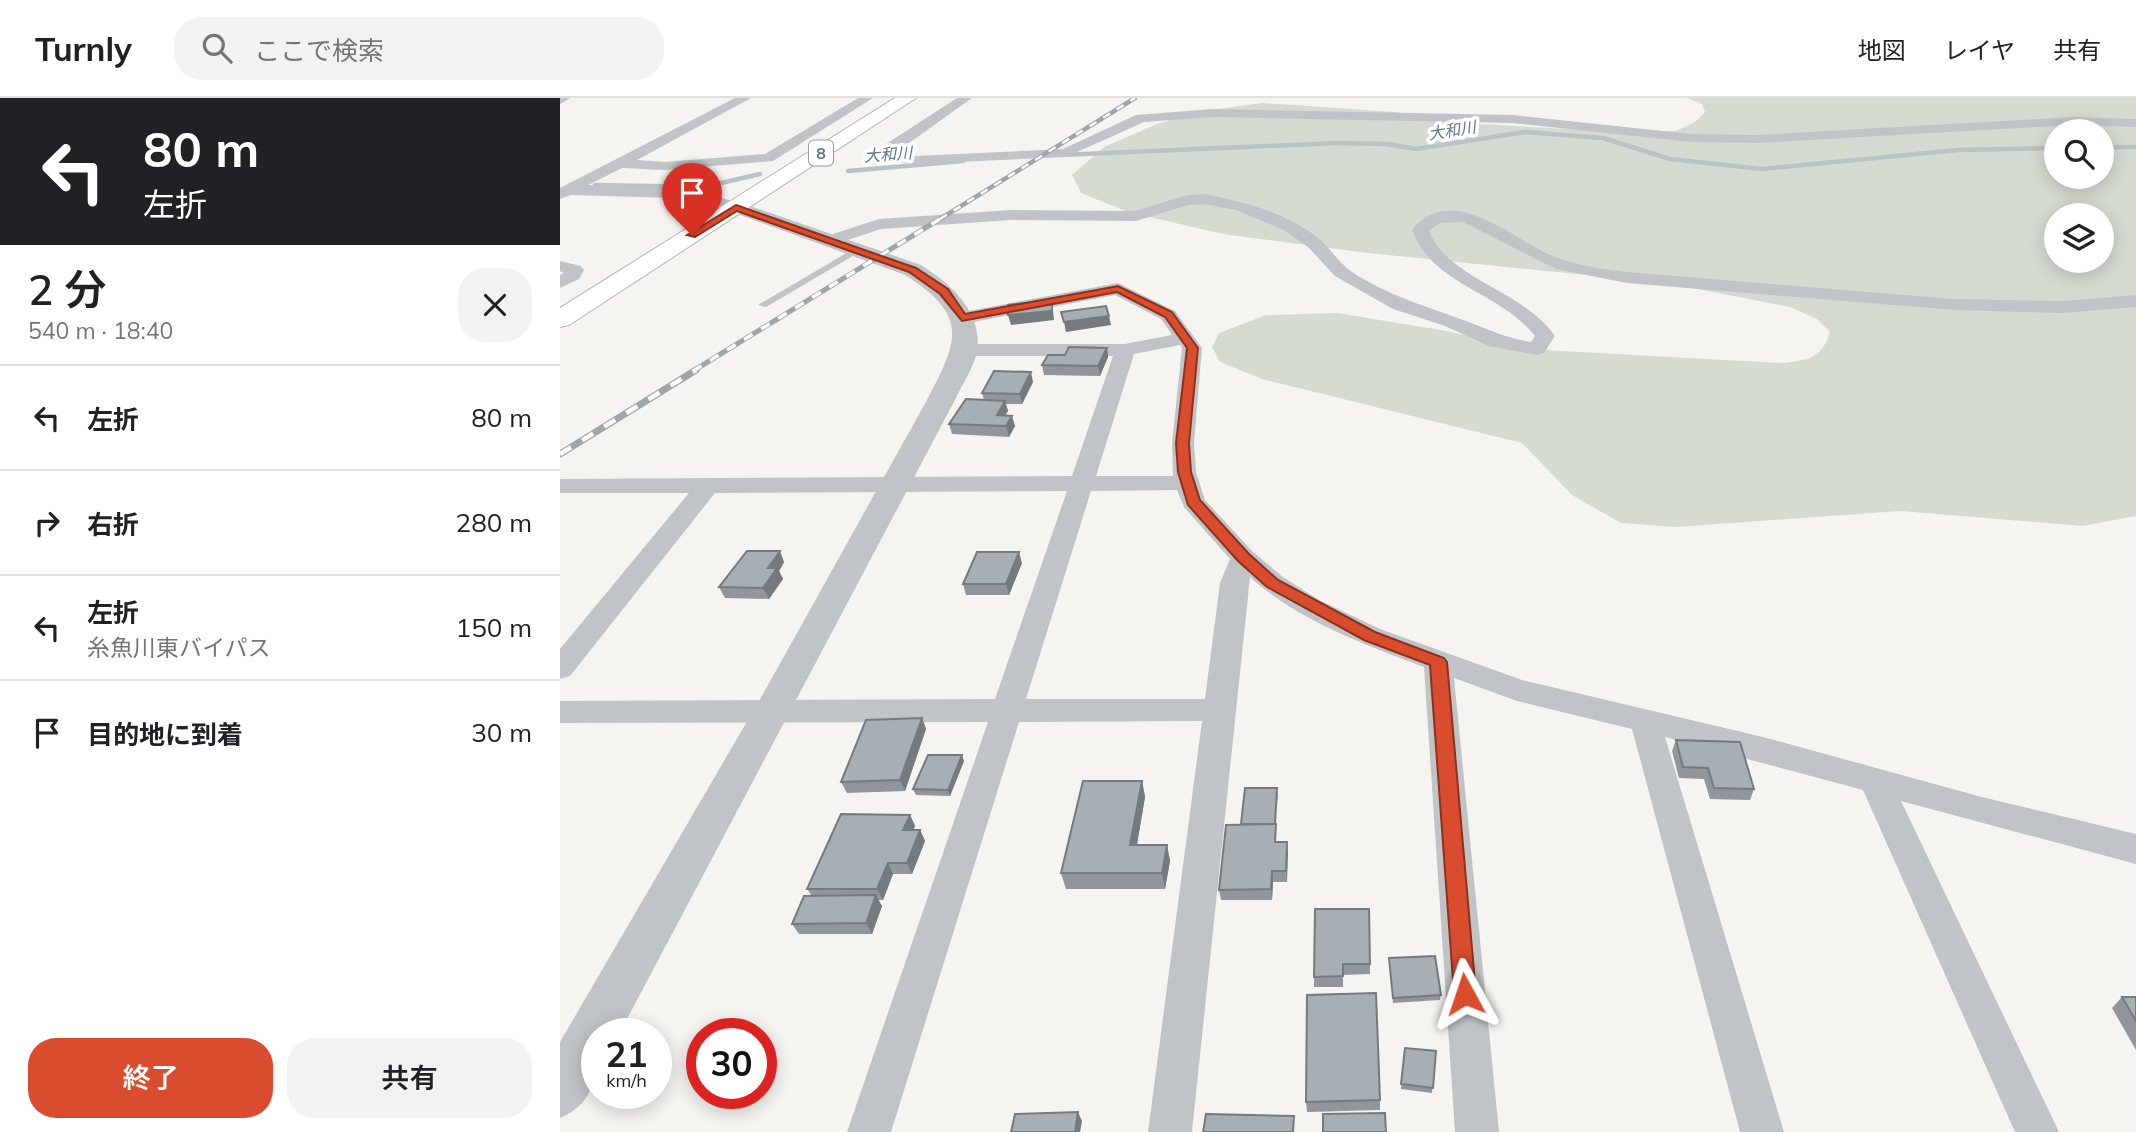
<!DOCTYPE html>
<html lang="ja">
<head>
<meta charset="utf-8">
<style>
  body { margin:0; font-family:Mulish,"Noto Sans JP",sans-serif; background:#f2f2f2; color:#202124; height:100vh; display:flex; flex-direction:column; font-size:26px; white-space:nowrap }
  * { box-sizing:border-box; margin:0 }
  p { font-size:23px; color:#757577 }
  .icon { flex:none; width:38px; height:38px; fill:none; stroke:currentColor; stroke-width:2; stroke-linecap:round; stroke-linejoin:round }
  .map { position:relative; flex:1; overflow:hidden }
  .side { display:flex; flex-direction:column; background:#fff; width:560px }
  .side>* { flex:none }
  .hud { background:#202124; color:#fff; overflow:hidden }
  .fabs { position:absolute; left:1484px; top:21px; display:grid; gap:14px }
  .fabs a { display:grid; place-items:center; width:70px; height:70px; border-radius:50%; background:#fff; box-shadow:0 4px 18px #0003; font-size:35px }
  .speed { position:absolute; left:21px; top:920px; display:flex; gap:14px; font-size:35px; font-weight:700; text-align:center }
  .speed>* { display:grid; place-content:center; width:91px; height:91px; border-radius:50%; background:#fff; box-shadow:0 4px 18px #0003; line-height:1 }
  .speed small { font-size:18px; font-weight:400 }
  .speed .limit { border:10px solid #d22; background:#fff; color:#111 }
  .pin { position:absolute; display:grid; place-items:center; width:60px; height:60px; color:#fff; margin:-72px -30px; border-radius:50% 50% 50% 0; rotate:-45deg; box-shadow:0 0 7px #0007 }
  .pin .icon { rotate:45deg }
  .me { position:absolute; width:77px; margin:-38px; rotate:355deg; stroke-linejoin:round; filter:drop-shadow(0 0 5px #0008) }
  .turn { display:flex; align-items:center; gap:24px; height:147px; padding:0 28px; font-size:32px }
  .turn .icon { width:91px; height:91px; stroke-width:2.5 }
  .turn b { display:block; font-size:49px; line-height:60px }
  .round { display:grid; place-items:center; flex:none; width:74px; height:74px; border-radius:28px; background:#f2f2f2 }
  .overview { display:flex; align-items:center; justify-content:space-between; height:119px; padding:0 28px }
  h1 { font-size:42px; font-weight:600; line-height:52px }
  .action { display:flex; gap:14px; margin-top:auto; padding:14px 28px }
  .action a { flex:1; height:80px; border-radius:28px; background:#d94c2d; color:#fff; font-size:28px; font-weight:600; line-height:80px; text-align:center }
  .action a+a { background:#f2f2f2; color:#202124 }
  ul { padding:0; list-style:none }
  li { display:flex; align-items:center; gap:21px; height:105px; padding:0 28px; border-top:2px solid #e0e0e0 }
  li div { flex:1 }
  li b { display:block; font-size:26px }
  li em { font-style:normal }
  header { display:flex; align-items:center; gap:42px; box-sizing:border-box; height:98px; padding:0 35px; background:#fff; border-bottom:2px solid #e0e0e0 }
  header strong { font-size:33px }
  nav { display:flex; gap:38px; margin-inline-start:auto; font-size:24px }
  .search { width:490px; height:63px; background:#f2f2f2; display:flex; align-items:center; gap:18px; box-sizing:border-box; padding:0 24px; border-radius:28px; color:#757577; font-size:26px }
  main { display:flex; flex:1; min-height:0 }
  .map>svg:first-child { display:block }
  .green { fill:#d6dbd2; fill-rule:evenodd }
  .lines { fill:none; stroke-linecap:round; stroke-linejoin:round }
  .stream { stroke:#b7c3c6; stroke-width:4.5 }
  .trunk-casing { stroke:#b1b5b7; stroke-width:2 }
  .service { fill:#c0c4c7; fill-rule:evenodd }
  .minor { fill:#c0c4c7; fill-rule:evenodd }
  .tertiary { fill:#c0c4c7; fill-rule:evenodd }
  .trunk { fill:#fff; fill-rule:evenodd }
  .rail-far2-casing { stroke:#9fa6aa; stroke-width:4.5 }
  .rail-far1-casing { stroke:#9fa6aa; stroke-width:5 }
  .rail-casing { stroke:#9fa6aa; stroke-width:7 }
  .rail-far2 { stroke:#fff; stroke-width:2.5; stroke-dasharray:8; stroke-linecap:butt }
  .rail-far1 { stroke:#fff; stroke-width:3.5; stroke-dasharray:10; stroke-linecap:butt }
  .rail { stroke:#fff; stroke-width:4.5; stroke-dasharray:13; stroke-linecap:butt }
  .wall { fill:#90969b }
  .shaded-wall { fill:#757a7e }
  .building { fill:#a7afb4; stroke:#757a7e; stroke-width:2 }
  .route { fill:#d94c2d; stroke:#8d311d; stroke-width:2 }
  .labels { text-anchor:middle; stroke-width:7; stroke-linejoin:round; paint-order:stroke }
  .far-water-label { font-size:16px; font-style:italic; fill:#61777e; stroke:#fff }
  .shield { fill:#fff; stroke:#939fa6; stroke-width:2 }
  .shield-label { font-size:16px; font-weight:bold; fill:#657680 }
</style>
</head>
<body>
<header>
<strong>Turnly</strong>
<div class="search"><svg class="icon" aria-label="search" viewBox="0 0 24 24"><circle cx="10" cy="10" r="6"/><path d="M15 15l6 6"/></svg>ここで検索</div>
<nav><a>地図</a><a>レイヤ</a><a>共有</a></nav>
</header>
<main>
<section class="side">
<div class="hud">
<div class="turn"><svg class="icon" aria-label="left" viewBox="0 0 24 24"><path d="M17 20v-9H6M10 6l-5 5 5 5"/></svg><div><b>80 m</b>左折</div></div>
</div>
<div class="overview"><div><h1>2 分</h1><p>540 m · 18:40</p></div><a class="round"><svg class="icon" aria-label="close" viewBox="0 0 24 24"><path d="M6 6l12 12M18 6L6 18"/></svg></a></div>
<ul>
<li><svg class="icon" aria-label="left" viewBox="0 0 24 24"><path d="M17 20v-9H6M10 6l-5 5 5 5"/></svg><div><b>左折</b></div><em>80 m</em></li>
<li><svg class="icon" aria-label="right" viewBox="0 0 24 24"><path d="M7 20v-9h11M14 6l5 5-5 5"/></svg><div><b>右折</b></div><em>280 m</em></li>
<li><svg class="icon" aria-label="left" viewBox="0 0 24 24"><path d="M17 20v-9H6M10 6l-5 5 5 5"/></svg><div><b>左折</b><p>糸魚川東バイパス</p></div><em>150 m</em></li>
<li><svg class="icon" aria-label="arrive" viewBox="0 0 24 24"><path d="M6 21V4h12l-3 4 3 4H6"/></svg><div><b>目的地に到着</b></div><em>30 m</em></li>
</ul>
<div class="action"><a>終了</a><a>共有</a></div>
</section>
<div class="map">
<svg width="1576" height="1034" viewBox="0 0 1576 1034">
  <rect width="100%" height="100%" fill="#f5f4f1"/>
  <path class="green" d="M 1127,0 L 1576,0 L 1576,418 L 1523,428 L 1340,413 L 1115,429 L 1061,425 L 1012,397 L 962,345 L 702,281 L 660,264 L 652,249 L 659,235 L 706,217 L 777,215 L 887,233 L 966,251 L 1222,265 C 1248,262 1262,261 1270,234 L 1257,221 L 1230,209 L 1106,185 L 808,155 L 663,136 L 568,114 L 521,95 L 512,77 L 544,49 L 597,26 L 644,13 L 702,5 L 835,14 L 920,26 L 1064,34 L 1116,33 L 1135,24 L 1145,14 L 1142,6 ZM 1496,33 L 1542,33 L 1542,79 L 1496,79 ZM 1496,117 L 1542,117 L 1542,163 L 1496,163 Z"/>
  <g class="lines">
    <path class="stream" d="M 1542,49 L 1576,49
      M 501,57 L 777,45 L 828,46 L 856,51 L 965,34 L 1043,40 L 1110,61 L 1202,71 L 1398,52 L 1496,50
      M 288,73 L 403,63
      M 35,87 L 144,89 L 200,76"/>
    <g class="trunk-casing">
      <path id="trunk" d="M 335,0 L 356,0 L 9,227 L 0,229 L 0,210 Z"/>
    </g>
    <path class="service" d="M 295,150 L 298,151 L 298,155 L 206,209 L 198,207 Z"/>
    <path class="minor" d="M 0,0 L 10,0 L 0,6 Z
      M 175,0 L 191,0 L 77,62 L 105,64 L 205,56 L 298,0 L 313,0 L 213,63 L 105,72 L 62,70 L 28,87 C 81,87 131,89 182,106 L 182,112 L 176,114 L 115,100 L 11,97 L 0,101 L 0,90 Z
      M 397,0 L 412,0 L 335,55 L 355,58 L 503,51 L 576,17 L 653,11 L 953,17 L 1131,36 L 1198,37 L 1512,19 L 1576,21 L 1576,29 L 1512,27 L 1198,45 L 1131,44 L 953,25 L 653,19 L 584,24 L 506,59 L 355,66 L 323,62 L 323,48 Z
      M 644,96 C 684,104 725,114 758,140 C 769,149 777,162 788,171 C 820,194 859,206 895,219 C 924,229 941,239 971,244 L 975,238 C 941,194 873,188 852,132 C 890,84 949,138 988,156 C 1013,167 1040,171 1067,174 L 1394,201 L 1502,203 L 1576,197 L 1576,209 L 1502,215 L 1394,212 L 1067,185 L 996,171 L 903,124 L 880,125 L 869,133 C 889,182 962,191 995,238 L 984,255 L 977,257 L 929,248 L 885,228 L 833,211 L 775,178 L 748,149 L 724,132 L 676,112 L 644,106 L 628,107 L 576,123 L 451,122 L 321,131 L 267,149 L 258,144 L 261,140 L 319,121 L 451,112 L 575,113 L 627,97 Z
      M 0,163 L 21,168 L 24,172 L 19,181 L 0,190 L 0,177 L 4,175 L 0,173 Z
      M 558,185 L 615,213 L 642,250 L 634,345 L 636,374 L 645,402 L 693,454 L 723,479 L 759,502 L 820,531 L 962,582 L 1203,639 L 1422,699 L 1576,736 L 1576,766 L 1341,703 L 1499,1034 L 1455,1034 L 1303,692 L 1105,639 L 1224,1034 L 1180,1034 L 1072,631 L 957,603 L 894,580 L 939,1034 L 895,1034 L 864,569 C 803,546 739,523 690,479 L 632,1034 L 588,1034 L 642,623 L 459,624 L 331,1034 L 287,1034 L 428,624 L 0,625 L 0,603 L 435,601 L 507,393 L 155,395 L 10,578 L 0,581 L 0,551 L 129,395 L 0,395 L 0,381 L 512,378 L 553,258 L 404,258 L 394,252 L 404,246 L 565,246 L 612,237 L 601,221 L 555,197 L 403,226 L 393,220 L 403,214 ZM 620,247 L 622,250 L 612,345 L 613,378 L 536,378 L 574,256 ZM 617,392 L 624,409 L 670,461 L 660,485 L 645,601 L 466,601 L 531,393 Z"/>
    <path class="tertiary" d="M 176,103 L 361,167 C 391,186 423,214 417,253 C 414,270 402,286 395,302 L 59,936 L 37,936 C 37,973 38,1004 0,1020 L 0,944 L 199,603 L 367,302 C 398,243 410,218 345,177 L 169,113 L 166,109 L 169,105 Z"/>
    <use href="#trunk" class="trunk"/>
    <g class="rail-far2-casing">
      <path id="rail-far2" d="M 380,121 L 575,0"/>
    </g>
    <g class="rail-far1-casing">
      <path id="rail-far1" d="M 133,273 L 383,119"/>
    </g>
    <g class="rail-casing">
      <path id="rail" d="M 0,356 L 136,272"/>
    </g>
    <use href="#rail-far2" class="rail-far2"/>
    <use href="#rail-far1" class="rail-far1"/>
    <use href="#rail" class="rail"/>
  </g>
  <path class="wall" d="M 547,250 L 548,259 L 540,278 L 484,277 L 482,267 L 505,257 Z
    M 473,284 L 462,306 L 446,306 L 448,313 L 445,317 L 455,328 L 449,339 L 392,336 L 389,326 L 424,302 L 422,295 Z
    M 224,464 L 219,473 L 223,481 L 209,501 L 165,500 L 159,489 Z
    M 462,465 L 449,497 L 406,497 L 403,486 Z
    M 362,620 L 366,631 L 345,693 L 287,695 L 281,684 Z
    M 1116,642 L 1194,691 L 1190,702 L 1150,701 L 1144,681 L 1119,680 L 1112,653 Z
    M 404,663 L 390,698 L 356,697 L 353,691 Z
    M 582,683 L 585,699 L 577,747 L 607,747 L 610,763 L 605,791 L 506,791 L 501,775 Z
    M 718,696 L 715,726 L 716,744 L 727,744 L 727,784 L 713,784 L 712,802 L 661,802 L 659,792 L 682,726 Z
    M 350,717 L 355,728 L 353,732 L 360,732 L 365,743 L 352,776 L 333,776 L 323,802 L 318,802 L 322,808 L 312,836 L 239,836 L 232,826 L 252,798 L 247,791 Z
    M 755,811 L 810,866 L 810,876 L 783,877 L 783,889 L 754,889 Z
    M 829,860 L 881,897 L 880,902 L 833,905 Z
    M 1562,899 L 1576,899 L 1576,952 L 1552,910 Z
    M 845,950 L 876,953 L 872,995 L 841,991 Z
    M 820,1002 L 820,1012 L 747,1014 L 746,1004 Z"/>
  <path class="shaded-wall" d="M 492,202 L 494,222 L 451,227 L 448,217 Z
    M 549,218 L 551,227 L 506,234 L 504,224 Z
    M 547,250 L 548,259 L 540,278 L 538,268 Z
    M 471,274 L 473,284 L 462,306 L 460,296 Z
    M 445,303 L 448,313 L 439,327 L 437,317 Z
    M 452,318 L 455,328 L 449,339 L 446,328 Z
    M 220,453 L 224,464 L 219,473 L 223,481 L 209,501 L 203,490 L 208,470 Z
    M 459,454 L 462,465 L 449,497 L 446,486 Z
    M 362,620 L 366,631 L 345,693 L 340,682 Z
    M 402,657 L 404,663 L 390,698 L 388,692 Z
    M 582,683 L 585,699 L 574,763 L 570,747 Z
    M 350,717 L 355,728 L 348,743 L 343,732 Z
    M 360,732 L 365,743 L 352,776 L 347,765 Z
    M 727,744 L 728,755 L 727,784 L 726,773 Z
    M 607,747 L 610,763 L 605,791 L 602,775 Z
    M 328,765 L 333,776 L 323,802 L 317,791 Z
    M 712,773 L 713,784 L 712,802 L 711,791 Z
    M 316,797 L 322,808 L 312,836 L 306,825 Z
    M 518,1014 L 522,1023 L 520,1034 L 515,1034 Z"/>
  <path class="building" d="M 492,202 L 492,213 L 448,217 L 448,207 Z
    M 546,208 L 549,218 L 504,224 L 501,214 Z
    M 509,249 L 547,250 L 538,268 L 482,267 L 488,257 L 505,257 Z
    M 434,273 L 471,274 L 460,296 L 422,295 Z
    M 406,301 L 445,303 L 437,317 L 452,318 L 446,328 L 389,326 Z
    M 187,453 L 220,453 L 208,470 L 217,470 L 203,490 L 159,489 Z
    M 417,454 L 459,454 L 446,486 L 403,486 Z
    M 362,620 L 340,682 L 281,684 L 306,622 Z
    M 1116,642 L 1180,644 L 1194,691 L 1154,690 L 1148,670 L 1123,669 Z
    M 368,657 L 402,657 L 388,692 L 353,691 Z
    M 523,683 L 582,683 L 570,747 L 607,747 L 602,775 L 501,775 Z
    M 685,690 L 717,690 L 715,726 L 681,726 Z
    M 281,716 L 350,717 L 343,732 L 360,732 L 347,765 L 328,765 L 317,791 L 247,791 Z
    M 716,726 L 715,744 L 727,744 L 726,773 L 712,773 L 711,791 L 659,792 L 666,727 Z
    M 316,797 L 306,825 L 232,826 L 244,798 Z
    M 755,811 L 809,811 L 810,866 L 783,866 L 783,878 L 754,879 Z
    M 875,858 L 881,897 L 833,900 L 829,860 Z
    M 816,895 L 820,1002 L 746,1004 L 747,897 Z
    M 1562,899 L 1576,899 L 1576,923 Z
    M 845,950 L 876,953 L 873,990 L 841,986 Z
    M 518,1014 L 515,1034 L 451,1034 L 455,1016 Z
    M 825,1015 L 826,1034 L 763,1034 L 763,1016 Z
    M 646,1016 L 734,1018 L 733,1034 L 643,1034 Z"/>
  <path class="route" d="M 176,107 L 356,170 L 388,191 L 405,216 L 558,188 L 612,214 L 638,250 L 629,345 L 631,374 L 640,402 L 689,456 L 718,482 L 815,534 L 884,560 L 887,564 L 916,896 L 913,903 L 905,906 L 897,903 L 894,896 L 870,567 L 804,542 L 707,489 L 678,463 L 628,407 L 618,374 L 616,345 L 627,250 L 605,219 L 557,194 L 402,223 L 380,196 L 349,174 L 177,113 L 135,139 L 127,137 Z"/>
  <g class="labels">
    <g class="far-water-label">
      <text transform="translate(892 32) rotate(-9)" y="6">大和川</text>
      <text transform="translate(328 56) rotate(-4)" y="6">大和川</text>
    </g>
    <rect class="shield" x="249" y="42.5" width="24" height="25" rx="5"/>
    <g class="shield-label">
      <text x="261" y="61">8</text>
    </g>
  </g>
</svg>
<div class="fabs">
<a><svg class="icon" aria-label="search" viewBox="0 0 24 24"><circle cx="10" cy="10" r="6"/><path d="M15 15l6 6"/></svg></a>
<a><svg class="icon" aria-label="layers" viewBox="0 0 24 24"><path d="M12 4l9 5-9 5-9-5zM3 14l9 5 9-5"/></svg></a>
</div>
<div class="speed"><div>21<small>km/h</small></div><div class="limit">30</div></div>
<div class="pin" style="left:132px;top:137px;background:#d93025"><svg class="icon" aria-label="arrive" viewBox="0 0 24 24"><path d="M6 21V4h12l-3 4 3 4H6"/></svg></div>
<svg class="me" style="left:905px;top:896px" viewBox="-20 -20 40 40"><path d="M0-17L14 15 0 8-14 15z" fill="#d94c2d" stroke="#fff" stroke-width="4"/></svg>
</div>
</main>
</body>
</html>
